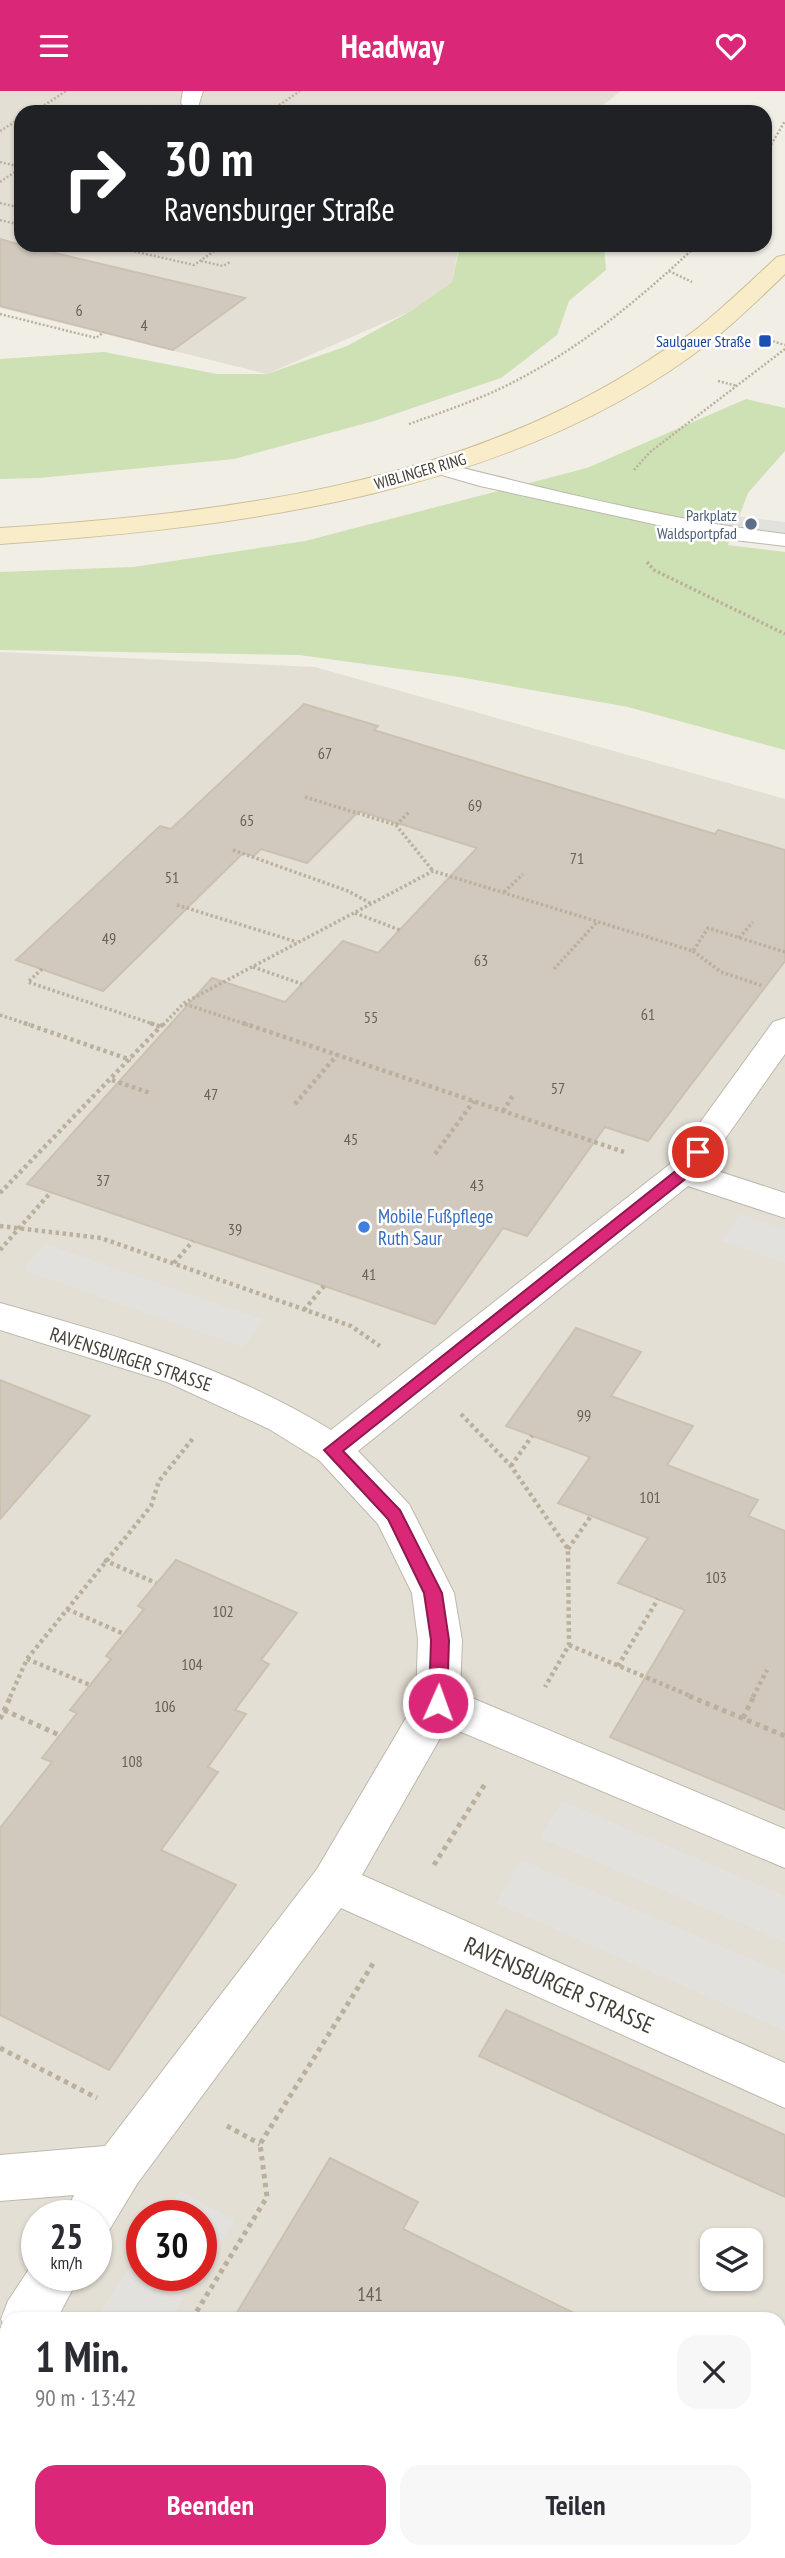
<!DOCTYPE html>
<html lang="de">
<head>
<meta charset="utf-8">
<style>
  body { margin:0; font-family:"PT Sans Narrow",sans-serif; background:#f7f7f7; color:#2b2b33; height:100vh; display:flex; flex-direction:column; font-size:26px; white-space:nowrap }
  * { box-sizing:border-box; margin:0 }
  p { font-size:23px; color:#7c7c81 }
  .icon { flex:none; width:38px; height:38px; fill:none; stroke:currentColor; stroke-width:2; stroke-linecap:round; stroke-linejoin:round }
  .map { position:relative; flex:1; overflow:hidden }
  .details { position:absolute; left:0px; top:2221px; width:786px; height:247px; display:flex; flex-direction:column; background:#fff; border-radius:21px 21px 0 0; box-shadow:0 2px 5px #0004 }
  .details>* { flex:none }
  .hud { position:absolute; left:14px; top:14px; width:758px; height:147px; border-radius:21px; box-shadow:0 2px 5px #0004; background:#202124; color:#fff; overflow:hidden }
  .tools { position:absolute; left:700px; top:2137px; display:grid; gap:14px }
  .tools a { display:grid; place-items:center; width:63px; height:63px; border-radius:14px; background:#fff; box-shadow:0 2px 5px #0004; font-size:35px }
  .speed { position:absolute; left:21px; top:2109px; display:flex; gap:14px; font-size:35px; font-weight:700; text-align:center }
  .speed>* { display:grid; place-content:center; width:91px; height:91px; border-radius:50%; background:#fff; box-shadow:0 2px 5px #0004; line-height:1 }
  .speed small { font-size:18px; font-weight:400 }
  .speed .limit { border:10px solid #d22; background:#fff; color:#111 }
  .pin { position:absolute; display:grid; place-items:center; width:60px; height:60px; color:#fff; margin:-30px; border:4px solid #fff; border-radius:50%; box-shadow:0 2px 7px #0007 }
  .me { position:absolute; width:77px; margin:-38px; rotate:2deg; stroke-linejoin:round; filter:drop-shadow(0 0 5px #0008) }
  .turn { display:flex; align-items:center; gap:24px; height:147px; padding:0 35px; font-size:32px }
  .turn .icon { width:91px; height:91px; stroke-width:2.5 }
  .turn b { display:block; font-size:49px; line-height:60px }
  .round { display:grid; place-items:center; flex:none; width:74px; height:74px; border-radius:21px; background:#f7f7f7 }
  .head { display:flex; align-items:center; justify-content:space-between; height:119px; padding:0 35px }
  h1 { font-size:42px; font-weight:700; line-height:52px }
  .cta { display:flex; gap:14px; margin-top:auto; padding:14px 35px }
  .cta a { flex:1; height:80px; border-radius:21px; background:#db2777; color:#fff; font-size:28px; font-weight:700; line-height:80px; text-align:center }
  .cta a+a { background:#f7f7f7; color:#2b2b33 }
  header { display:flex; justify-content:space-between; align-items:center; height:91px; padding:0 35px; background:#db2777; color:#fff; font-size:32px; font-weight:700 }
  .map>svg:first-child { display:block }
  .residential { fill:#e4dfd5; fill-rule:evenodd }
  .education { fill:#e9e2d2 }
  .green { fill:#cde1b4 }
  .parking { fill:#e2e1de }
  .building { fill:#d1c9bd; stroke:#cbc1b1; stroke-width:2 }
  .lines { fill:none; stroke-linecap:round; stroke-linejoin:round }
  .lane-casing { stroke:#beb8ad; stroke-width:2 }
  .street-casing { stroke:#beb8ad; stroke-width:2 }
  .secondary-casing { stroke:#ccbe9b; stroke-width:2 }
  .path-far3 { stroke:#bbb09d; stroke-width:2.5; stroke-dasharray:2 2; stroke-linecap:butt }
  .path-far2 { stroke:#bbb09d; stroke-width:3.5; stroke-dasharray:2.5 2.5; stroke-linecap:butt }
  .path-far1 { stroke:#bbb09d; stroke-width:4.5; stroke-dasharray:3.5 3.5; stroke-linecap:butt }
  .path { stroke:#bbb09d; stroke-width:5; stroke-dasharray:4.5 4.5; stroke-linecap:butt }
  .lane { fill:#fff; fill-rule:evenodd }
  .street { fill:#fff; fill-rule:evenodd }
  .secondary { fill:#f8ecc9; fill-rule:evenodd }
  .route { fill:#db2777; stroke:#8e194d; stroke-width:2 }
  .transit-dot { fill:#1a4fb4; stroke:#fff; stroke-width:2.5 }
  .service-dot { fill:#5c6f8a; stroke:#fff; stroke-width:2.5 }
  .shop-dot { fill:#3f7fe0; stroke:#fff; stroke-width:2.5 }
  .labels { text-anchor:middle; stroke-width:5; stroke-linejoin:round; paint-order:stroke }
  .number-label { font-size:16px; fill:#666158 }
  .far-transit-label { font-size:16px; fill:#164399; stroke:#fff; text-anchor:end }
  .far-street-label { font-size:16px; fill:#433e36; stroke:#fff }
  .far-service-label { font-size:16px; fill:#4e5e75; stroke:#fff; text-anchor:end }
  .shop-label { font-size:19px; fill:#366cbe; stroke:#fff; text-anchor:start }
  .street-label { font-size:19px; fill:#433e36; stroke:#fff }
  .near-number-label { font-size:19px; fill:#666158 }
  .near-street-label { font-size:23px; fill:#433e36; stroke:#fff }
</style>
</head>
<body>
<header><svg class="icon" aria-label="menu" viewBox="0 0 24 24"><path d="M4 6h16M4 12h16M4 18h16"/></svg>Headway<svg class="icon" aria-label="heart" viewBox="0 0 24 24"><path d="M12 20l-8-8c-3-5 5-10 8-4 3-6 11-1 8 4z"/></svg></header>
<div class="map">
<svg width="785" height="2467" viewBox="0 0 785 2467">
  <rect width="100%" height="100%" fill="#f1eee6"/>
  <path class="residential" d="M 0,0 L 621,0 L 594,21 L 21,21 L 21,154 L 459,154 L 452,191 L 411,220 L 267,283 L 0,217 Z
    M 0,561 L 315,576 L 785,708 L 785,2467 L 0,2467 ZM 37,2124 L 96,2124 L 96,2184 L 37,2184 ZM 142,2124 L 201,2124 L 201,2184 L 142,2184 ZM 712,2149 L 751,2149 L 751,2188 L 712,2188 ZM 7,2228 L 779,2228 L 779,2460 L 7,2460 Z"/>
  <path class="education" d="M 155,2460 L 300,2460 L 312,2467 L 151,2467 Z"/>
  <path class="green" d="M 460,154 L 604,154 L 606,179 L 569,210 L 557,244 L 501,287 L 374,330 L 234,368 L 39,387 L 0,388 L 0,268 L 104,261 L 217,283 L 267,283 L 347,255 L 411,220 L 452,191 Z
    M 746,308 L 785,317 L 785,360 L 748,402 L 728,454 L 785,461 L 785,659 L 628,616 L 459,586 L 299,564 L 0,559 L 0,481 L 133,476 L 305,450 L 587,377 Z"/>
  <path class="parking" d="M 719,423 L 785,431 L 785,442 L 716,435 Z
    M 740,1123 L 785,1138 L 785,1172 L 722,1150 Z
    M 45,1153 L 264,1229 L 243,1256 L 23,1179 Z
    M 562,1710 L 785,1805 L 785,1851 L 540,1747 Z
    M 521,1769 L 785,1883 L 785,1940 L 496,1812 Z
    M 180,2100 L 235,2129 L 201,2180 L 201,2124 L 164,2124 Z
    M 142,2157 L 142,2184 L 199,2184 L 170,2228 L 95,2228 Z
    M 7,2367 L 7,2460 L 24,2461 L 20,2467 L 0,2467 L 0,2378 Z"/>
  <path class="building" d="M 0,148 L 21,154 L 245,207 L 173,259 L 0,215 Z
    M 304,613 L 378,635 L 374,639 L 519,684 L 715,743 L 718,739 L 785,759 L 785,870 L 648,1050 L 605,1036 L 527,1145 L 503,1137 L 435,1233 L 27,1093 L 212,887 L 285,911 L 343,850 L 378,862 L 477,757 L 359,720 L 307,772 L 261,758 L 254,765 L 243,762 L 103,900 L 16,869 L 160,735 L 171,738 Z
    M 576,1237 L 641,1261 L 611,1305 L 693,1335 L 667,1374 L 758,1409 L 748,1425 L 785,1440 L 785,1719 L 610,1646 L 685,1519 L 618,1492 L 648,1447 L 558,1412 L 590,1366 L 506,1335 Z
    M 0,1289 L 90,1325 L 0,1428 Z
    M 176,1469 L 297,1522 L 261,1569 L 269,1573 L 235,1619 L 246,1623 L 208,1676 L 218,1681 L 161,1759 L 236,1794 L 109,1979 L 0,1924 L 0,1737 L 52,1671 L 42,1667 L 77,1622 L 70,1619 L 111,1568 L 106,1565 L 144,1518 L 138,1515 Z
    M 506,1919 L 785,2044 L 785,2106 L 479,1965 Z
    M 330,2067 L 418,2111 L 403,2138 L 586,2228 L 233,2228 Z"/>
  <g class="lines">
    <g class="lane-casing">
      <path id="lane" d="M 435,370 C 551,399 667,429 785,443 L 785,455 L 717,447 L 480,395 L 428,380 L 425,376 Z"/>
    </g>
    <g class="street-casing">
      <path id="street" d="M 183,0 L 203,0 L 198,16 L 184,16 L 181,12 Z
        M 785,927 L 785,963 L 705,1076 L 785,1102 L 785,1127 L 688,1095 L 358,1360 L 409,1413 L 454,1502 L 462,1549 L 460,1602 L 785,1738 L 785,1777 L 447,1635 L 362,1784 L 785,1972 L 785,2017 L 341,1817 L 137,2093 L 108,2141 L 96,2145 L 96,2124 L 65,2124 L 74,2104 L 0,2110 L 0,2064 L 105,2055 L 317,1778 L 416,1610 L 418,1549 L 412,1502 L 378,1433 L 319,1369 L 269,1338 L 167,1291 L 0,1239 L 0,1212 C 114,1244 230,1276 331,1339 L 670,1073 L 773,931 Z
        M 37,2166 L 37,2184 L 80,2184 L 57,2228 L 7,2228 L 7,2293 L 0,2296 L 0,2237 L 4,2236 L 1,2228 L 8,2210 Z"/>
    </g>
    <g class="secondary-casing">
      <path id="secondary" d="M 785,164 L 785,183 C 762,205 739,228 714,248 C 516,403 243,436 0,453 L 0,437 C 224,422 457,395 649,269 C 665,258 683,249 698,237 C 725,215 751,190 777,166 Z"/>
    </g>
    <path class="path-far3" d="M 34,21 L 66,0
      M 123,21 L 132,16 L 149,15
      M 269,21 L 300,0
      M 0,40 L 21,27
      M 765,64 L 785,30
      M 0,71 L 21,76
      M 0,91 L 21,77
      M 0,112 L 21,117
      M 0,129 L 21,134
      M 107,154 L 194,174 L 223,154
      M 201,170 L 223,175 L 230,171
      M 669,180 L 692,191
      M 0,223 L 96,247 L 104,241
      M 769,249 L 785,254
      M 718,290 L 737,295
      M 409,333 C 448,319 487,306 523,286 C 587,252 644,204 697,154
      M 634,379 L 650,361 L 785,258"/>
    <path class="path-far2" d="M 647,471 L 654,479 L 785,543
      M 305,706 L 396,734 L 433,780
      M 396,734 L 409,721
      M 233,759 L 348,800 L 370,812
      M 504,801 L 523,783
      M 177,814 L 297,851
      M 355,822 L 400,839
      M 739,847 L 753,831
      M 693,860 L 721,881 L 763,895
      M 253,876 L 302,893
      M 42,878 L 28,891 L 156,934
      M 554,878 L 597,831
      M 185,913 L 248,934
      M 0,924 L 30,934
      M 163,934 L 184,912 L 433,780 L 693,860 L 708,837 L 785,861"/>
    <path class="path-far1" d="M 24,932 L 131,969
      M 150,932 L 161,936
      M 243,932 L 624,1061
      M 112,989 L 150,1002
      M 295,1013 L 337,964
      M 503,1020 L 514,1003
      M 435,1063 L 474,1010
      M 0,1102 L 164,932
      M 0,1135 L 101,1147 L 351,1235 L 380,1255
      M 0,1159 L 51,1101
      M 174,1172 L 193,1150
      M 304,1219 L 324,1195
      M 461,1323 L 511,1375 L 568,1458 L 569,1554 L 545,1596
      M 511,1375 L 532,1345
      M 568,1458 L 591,1425
      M 104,1469 L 156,1492
      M 67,1518 L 124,1543
      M 569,1554 L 693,1606
      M 27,1568 L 90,1594
      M 618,1575 L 658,1508
      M 10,1606 L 27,1568 L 151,1415 L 159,1390 L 194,1346
      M 753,1606 L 767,1579"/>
    <path class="path" d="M 689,1605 L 785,1645
      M 4,1619 L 59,1644
      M 743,1627 L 754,1605
      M 0,1628 L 11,1605
      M 434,1774 L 485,1693
      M 0,1957 L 97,2007
      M 227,2035 L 260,2053
      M 192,2228 L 267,2106 L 260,2053 L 374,1871
      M 381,2460 L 393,2467
      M 43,2467 L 47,2460
      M 534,2467 L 537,2460"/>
    <use href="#lane" class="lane"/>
    <use href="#street" class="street"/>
    <use href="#secondary" class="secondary"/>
  </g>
  <path class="route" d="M 698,1056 L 705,1061 L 689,1085 L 343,1360 L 400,1419 L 442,1502 L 449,1549 L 447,1612 L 444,1618 L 438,1620 L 432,1618 L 429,1612 L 431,1549 L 424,1502 L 388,1428 L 324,1359 L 678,1078 L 693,1057 Z"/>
  <rect class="transit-dot" x="758" y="243" width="14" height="14" rx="3.5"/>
  <circle class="service-dot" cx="751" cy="433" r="7"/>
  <circle class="shop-dot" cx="364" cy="1136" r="7"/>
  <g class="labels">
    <g class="number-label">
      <text x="79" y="225">6</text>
      <text x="144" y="240">4</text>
      <text x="325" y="668">67</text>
      <text x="475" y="720">69</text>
      <text x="247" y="735">65</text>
      <text x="577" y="773">71</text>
      <text x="172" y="792">51</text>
      <text x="109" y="853">49</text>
      <text x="481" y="875">63</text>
      <text x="648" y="929">61</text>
      <text x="371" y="932">55</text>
      <text x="558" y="1003">57</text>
      <text x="211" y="1009">47</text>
      <text x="351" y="1054">45</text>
      <text x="103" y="1095">37</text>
      <text x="477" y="1100">43</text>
      <text x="235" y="1144">39</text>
      <text x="369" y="1189">41</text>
      <text x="584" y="1330">99</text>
      <text x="650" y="1412">101</text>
      <text x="716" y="1492">103</text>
      <text x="223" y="1526">102</text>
      <text x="192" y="1579">104</text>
      <text x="165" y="1621">106</text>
      <text x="132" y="1676">108</text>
    </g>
    <g class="far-transit-label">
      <text x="751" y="256">Saulgauer Straße</text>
    </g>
    <g class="far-street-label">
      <text transform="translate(420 380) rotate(-16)" y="6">WIBLINGER RING</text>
    </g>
    <g class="far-service-label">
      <text x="737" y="430">Parkplatz<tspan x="737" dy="18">Waldsportpfad</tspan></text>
    </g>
    <g class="shop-label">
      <text x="378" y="1132">Mobile Fußpflege<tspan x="378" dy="22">Ruth Saur</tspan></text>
    </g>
    <g class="street-label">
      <text transform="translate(131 1268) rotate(18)" y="7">RAVENSBURGER STRASSE</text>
    </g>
    <g class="near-number-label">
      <text x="370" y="2210">141</text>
    </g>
    <g class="near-street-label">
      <text transform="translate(559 1894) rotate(24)" y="8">RAVENSBURGER STRASSE</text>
    </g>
  </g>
</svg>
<div class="tools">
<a><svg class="icon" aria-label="layers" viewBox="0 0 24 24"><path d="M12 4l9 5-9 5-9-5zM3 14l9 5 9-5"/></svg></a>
</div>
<div class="speed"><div>25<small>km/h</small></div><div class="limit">30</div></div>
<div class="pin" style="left:698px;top:1061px;background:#d93025"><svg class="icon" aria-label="arrive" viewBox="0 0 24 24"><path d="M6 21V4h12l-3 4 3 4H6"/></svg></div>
<svg class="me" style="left:438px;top:1612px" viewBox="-20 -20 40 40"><circle r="17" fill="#db2777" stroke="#fff" stroke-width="3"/><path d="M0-11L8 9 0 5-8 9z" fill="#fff"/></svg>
<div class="hud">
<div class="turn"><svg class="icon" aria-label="right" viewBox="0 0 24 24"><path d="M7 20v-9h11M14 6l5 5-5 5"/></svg><div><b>30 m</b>Ravensburger Straße</div></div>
</div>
<section class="details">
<div class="head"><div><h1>1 Min.</h1><p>90 m · 13:42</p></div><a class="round"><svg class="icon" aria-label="close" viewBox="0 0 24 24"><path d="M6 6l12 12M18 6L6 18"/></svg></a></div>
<div class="cta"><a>Beenden</a><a>Teilen</a></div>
</section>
</div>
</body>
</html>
